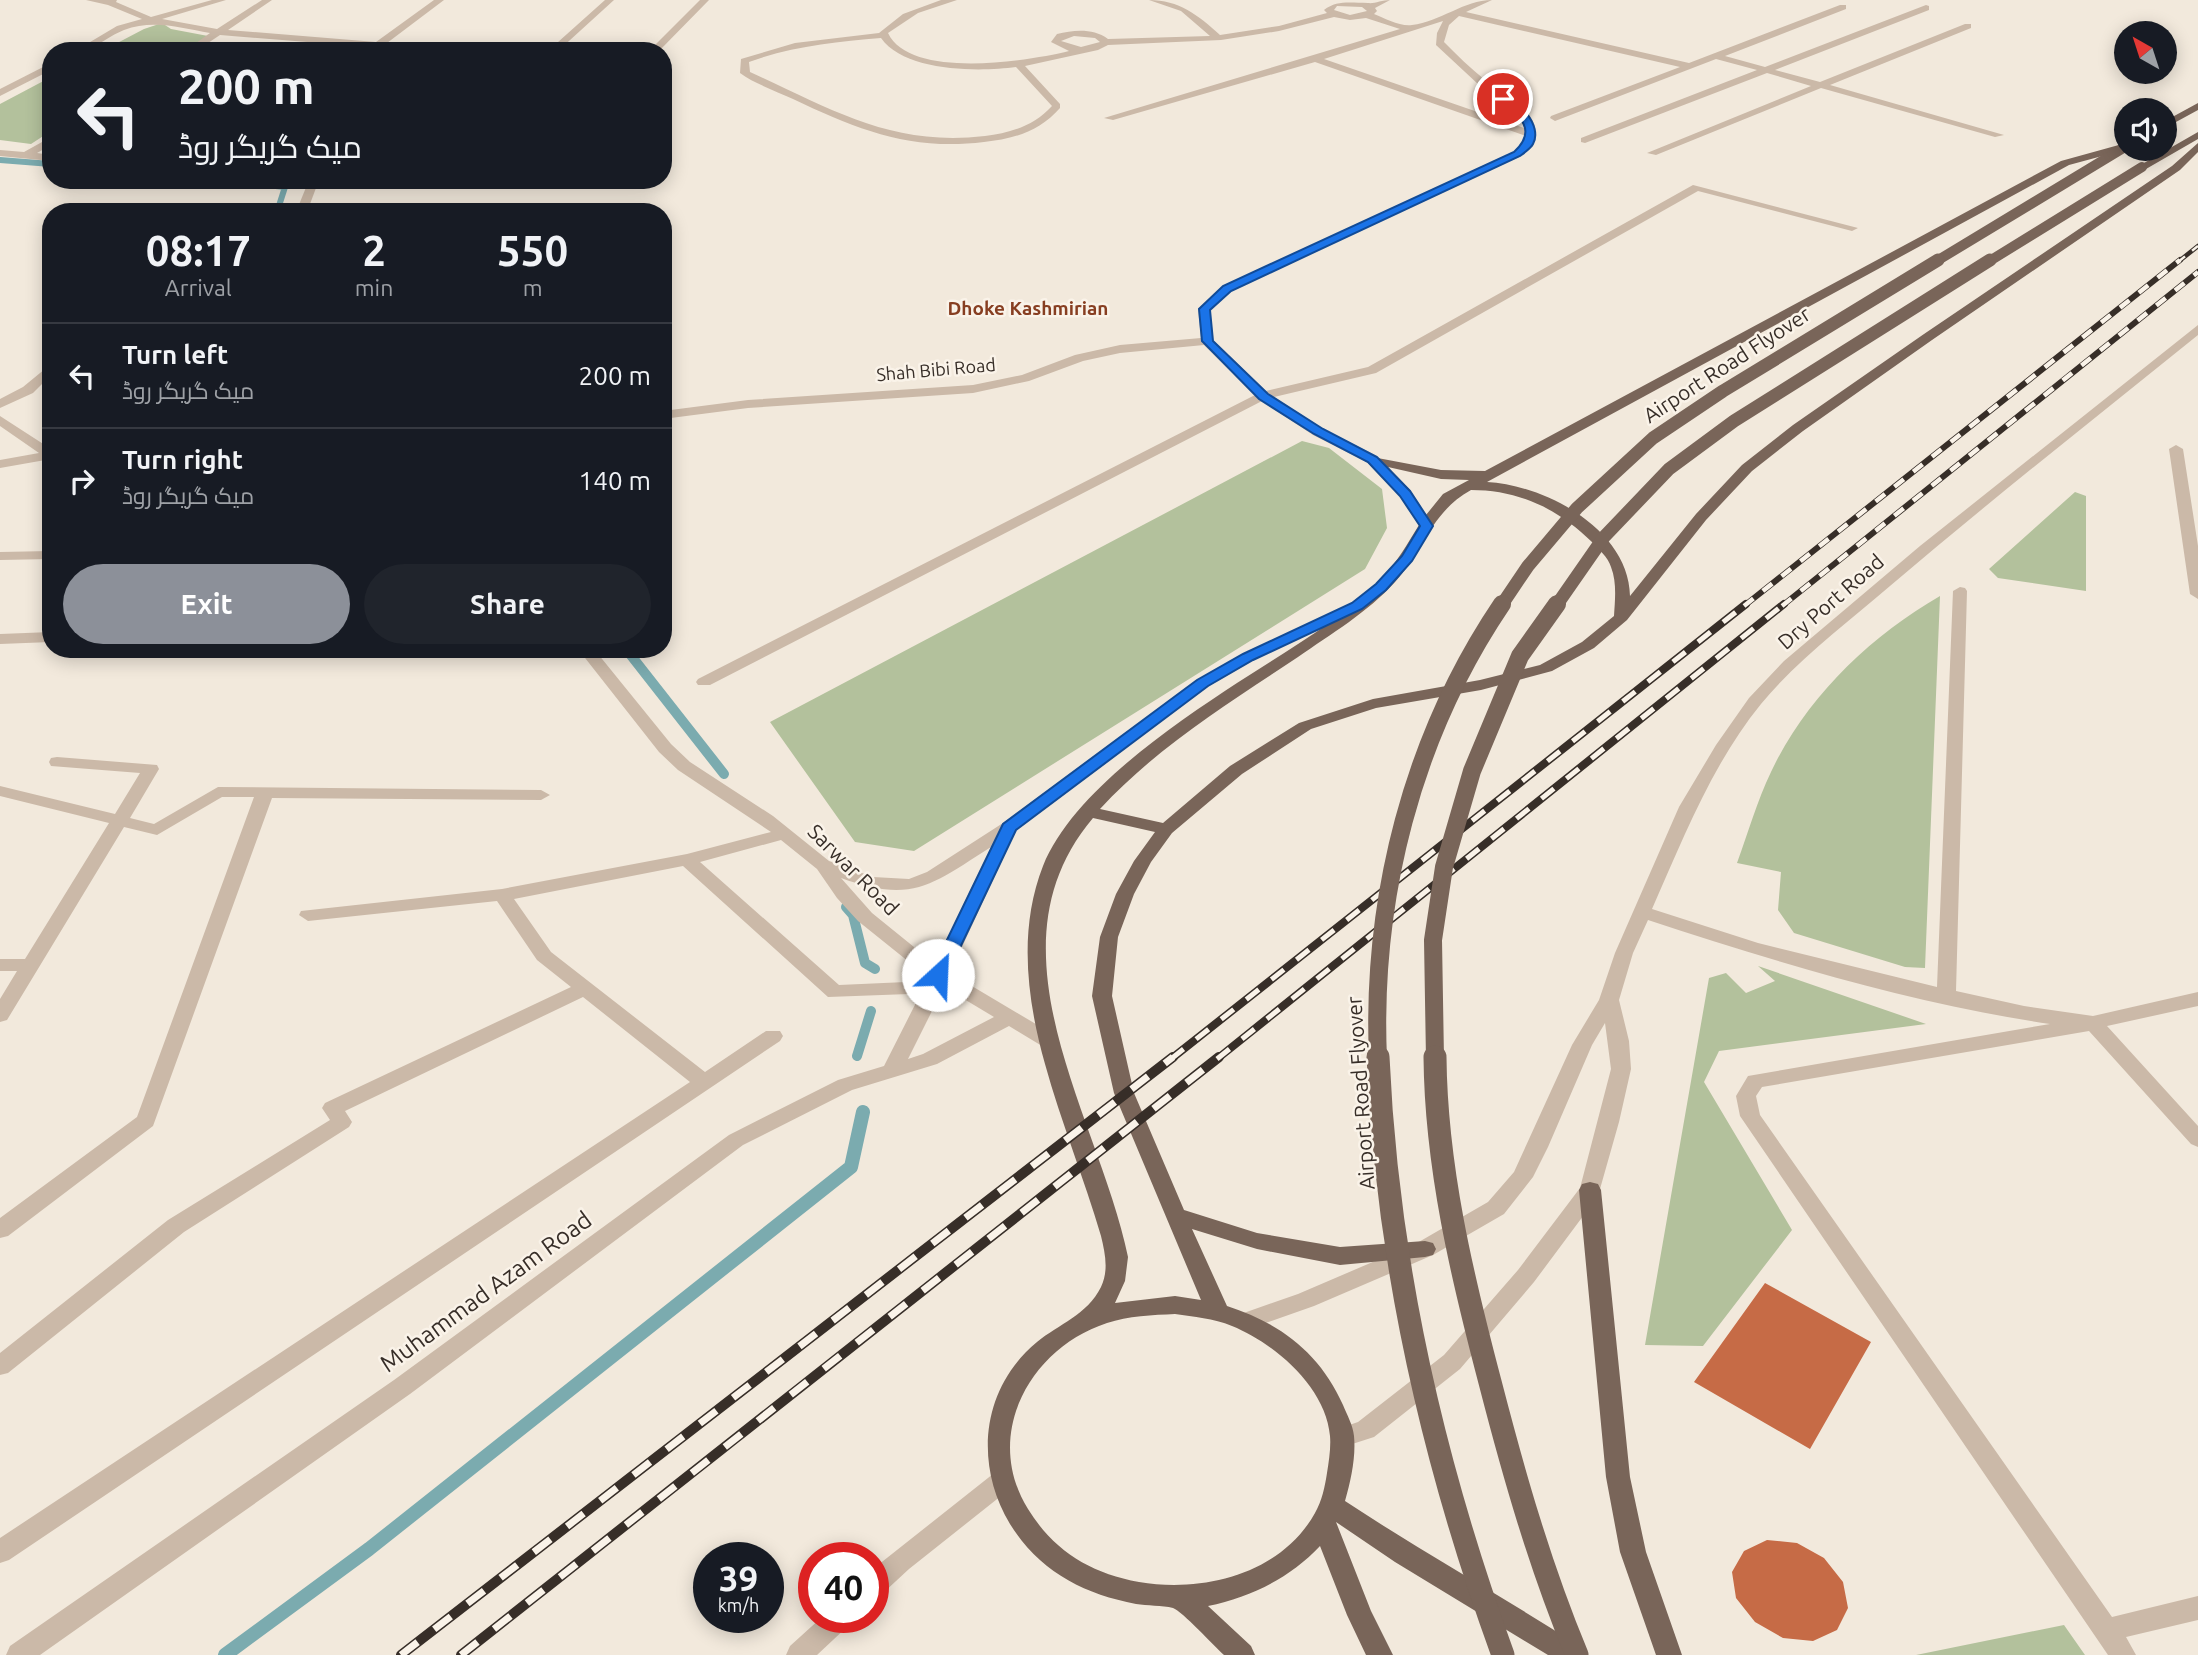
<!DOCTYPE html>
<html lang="en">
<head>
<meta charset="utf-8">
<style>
  body { margin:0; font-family:Ubuntu,Cairo,sans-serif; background:#20242c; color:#f1f3f6; height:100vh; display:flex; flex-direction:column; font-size:26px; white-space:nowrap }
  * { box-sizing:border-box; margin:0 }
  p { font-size:23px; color:#9ea1a6 }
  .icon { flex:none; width:38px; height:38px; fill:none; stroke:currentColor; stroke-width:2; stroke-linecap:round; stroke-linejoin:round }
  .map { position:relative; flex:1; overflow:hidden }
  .details { position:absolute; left:42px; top:203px; width:630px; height:455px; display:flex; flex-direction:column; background:#171b24; border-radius:28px; box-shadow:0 4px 18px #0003 }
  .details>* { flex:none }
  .hud { position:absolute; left:42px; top:42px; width:630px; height:147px; border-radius:28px; box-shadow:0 4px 18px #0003; background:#171b24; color:#f1f3f6; overflow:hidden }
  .needle { width:46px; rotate:321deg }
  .controls { position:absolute; left:2114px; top:21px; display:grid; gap:14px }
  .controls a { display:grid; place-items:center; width:63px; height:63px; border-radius:50%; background:#171b24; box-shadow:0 4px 18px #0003; font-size:35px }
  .speed { position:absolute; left:693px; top:1542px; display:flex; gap:14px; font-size:35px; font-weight:700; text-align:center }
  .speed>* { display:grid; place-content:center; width:91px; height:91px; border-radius:50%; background:#171b24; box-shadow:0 4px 18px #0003; line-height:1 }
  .speed small { font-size:18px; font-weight:400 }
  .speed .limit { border:10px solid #d22; background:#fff; color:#111 }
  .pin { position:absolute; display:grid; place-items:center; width:60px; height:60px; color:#fff; margin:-30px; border:4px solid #fff; border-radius:50%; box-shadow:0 2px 7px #0007 }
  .me { position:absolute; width:77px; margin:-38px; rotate:25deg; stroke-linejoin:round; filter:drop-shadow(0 0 5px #0008) }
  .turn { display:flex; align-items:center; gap:24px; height:147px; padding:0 21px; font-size:32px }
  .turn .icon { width:91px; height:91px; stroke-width:2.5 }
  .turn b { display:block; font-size:49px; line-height:60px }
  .eta { display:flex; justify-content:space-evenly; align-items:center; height:119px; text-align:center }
  .eta b { font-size:42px; font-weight:600; line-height:49px }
  .cta { display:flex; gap:14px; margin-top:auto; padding:14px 21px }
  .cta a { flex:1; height:80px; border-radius:42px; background:#8c9099; color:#fff; font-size:28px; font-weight:600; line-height:80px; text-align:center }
  .cta a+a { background:#20242c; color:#f1f3f6 }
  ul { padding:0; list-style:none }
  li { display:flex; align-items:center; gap:21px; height:105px; padding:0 21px; border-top:2px solid #363941 }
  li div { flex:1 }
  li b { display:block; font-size:26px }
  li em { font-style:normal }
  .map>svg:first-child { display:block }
  .green { fill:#b3c19c }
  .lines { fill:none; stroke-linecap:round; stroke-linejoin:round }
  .stream-far2 { stroke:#7babaf; stroke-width:6 }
  .stream-far1 { stroke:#7babaf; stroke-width:10 }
  .stream { stroke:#7babaf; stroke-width:14 }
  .building { fill:#c66b46 }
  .minor { fill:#cbb9a8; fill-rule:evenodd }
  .major { fill:#796559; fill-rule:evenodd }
  .rail-far3-casing { stroke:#372e28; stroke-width:4.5 }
  .rail-far2-casing { stroke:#372e28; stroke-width:6 }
  .rail-far1-casing { stroke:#372e28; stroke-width:8 }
  .rail-casing { stroke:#372e28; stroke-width:10 }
  .rail-far3 { stroke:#faf3e9; stroke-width:2.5; stroke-dasharray:9; stroke-linecap:butt }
  .rail-far2 { stroke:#faf3e9; stroke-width:4.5; stroke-dasharray:12; stroke-linecap:butt }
  .rail-far1 { stroke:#faf3e9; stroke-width:5; stroke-dasharray:16; stroke-linecap:butt }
  .rail { stroke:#faf3e9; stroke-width:7; stroke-dasharray:21; stroke-linecap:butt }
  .major-bridge-far3 { stroke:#796559; stroke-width:10 }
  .major-bridge-far2 { stroke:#796559; stroke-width:13 }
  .major-bridge-far1 { stroke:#796559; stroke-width:18 }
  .major-bridge { stroke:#796559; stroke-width:23 }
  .route { fill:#1a73e8; stroke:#114b97; stroke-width:2 }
  .labels { text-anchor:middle; stroke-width:5; stroke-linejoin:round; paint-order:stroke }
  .far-street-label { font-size:18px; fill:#372e28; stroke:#faf3e9 }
  .far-neighbourhood-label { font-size:19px; font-weight:bold; fill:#873e21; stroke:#faf3e9 }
  .street-label { font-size:21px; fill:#372e28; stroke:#faf3e9 }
  .near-street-label { font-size:24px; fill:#372e28; stroke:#faf3e9 }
</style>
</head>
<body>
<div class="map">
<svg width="2198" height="1655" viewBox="0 0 2198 1655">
  <rect width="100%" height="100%" fill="#f2e9dc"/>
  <path class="green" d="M 162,23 L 171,29 L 208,36 L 185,51 L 102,51 L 144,29 Z
    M 51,77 L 51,131 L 31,144 L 0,140 L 0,104 Z
    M 1302,441 L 1329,448 L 1382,489 L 1387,528 L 1365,569 L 914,851 L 855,842 L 770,722 Z
    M 2075,492 L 2086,496 L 2086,591 L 1998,578 L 1989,569 Z
    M 1940,596 L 1925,968 L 1905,967 L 1794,933 L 1778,910 L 1781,872 L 1737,863 C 1748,833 1757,801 1771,772 C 1806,698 1869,637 1940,596 Z
    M 1758,966 L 1926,1024 L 1719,1051 L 1704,1082 L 1792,1230 L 1703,1346 L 1645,1345 L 1709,978 L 1726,973 L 1746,993 L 1775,981 Z
    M 2064,1625 L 2085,1655 L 1916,1655 Z"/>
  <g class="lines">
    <path class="stream-far2" d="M 0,160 L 51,164
      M 218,180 L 285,187 L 277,212"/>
    <path class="stream-far1" d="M 626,649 L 724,774
      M 846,907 L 853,915 L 865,963 L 875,969
      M 857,1056 L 871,1011"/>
    <path class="stream" d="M 225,1655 L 369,1549 L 851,1167 L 863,1112"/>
  </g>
  <path class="building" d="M 1765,1283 L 1871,1342 L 1810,1449 L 1694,1382 Z
    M 1767,1540 L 1797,1543 L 1824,1558 L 1843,1582 L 1848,1608 L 1837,1630 L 1813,1641 L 1783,1638 L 1755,1622 L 1736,1598 L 1732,1572 L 1744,1551 Z"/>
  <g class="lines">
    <path class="minor" d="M 86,0 L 117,0 L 116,2 L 151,17 L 212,0 L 226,0 L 162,19 L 217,29 L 262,0 L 272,0 L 228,30 L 376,42 L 434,0 L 444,0 L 387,43 L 458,51 L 375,50 L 370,47 L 220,35 L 196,51 L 185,51 L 210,33 C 181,28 153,19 124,30 C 106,37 94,51 75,51 L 117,26 L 142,19 L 108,5 Z
      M 605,0 L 614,0 L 558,51 L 548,51 Z
      M 700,0 L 709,0 L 659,51 L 649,51 Z
      M 941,0 L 957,0 L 918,13 L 888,33 C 910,80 1029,61 1069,51 L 1051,42 L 1057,34 C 1074,30 1093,28 1108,39 L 1210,36 L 1181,11 L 1149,0 C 1179,0 1198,15 1220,35 L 1279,26 L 1327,13 L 1324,10 C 1337,0 1350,3 1368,3 C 1374,4 1382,0 1390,0 L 1375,8 L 1377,11 L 1374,14 C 1384,18 1401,27 1412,25 C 1440,22 1464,0 1492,0 L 1466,12 L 1689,63 L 1840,5 L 1846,5 L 1846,9 L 1725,56 L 1765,67 L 1926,5 L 1929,6 L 1929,10 L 1775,70 L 1820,82 L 1965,24 L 1971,24 L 1971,28 L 1830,85 L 2004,135 L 1995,137 L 1821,88 L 1656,155 L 1647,153 L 1811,86 L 1767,73 L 1585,143 L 1581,142 L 1581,138 L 1757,70 L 1716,59 L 1555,121 L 1550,118 L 1551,116 L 1680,67 L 1459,16 L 1449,25 L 1444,42 C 1457,55 1470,68 1485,80 C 1509,101 1561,122 1521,156 L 1231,290 L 1210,310 L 1213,340 L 1266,391 L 1368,367 L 1693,185 L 1858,228 L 1852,231 L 1698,191 L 1376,373 L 1274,397 L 1323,429 L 1377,456 L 1377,462 L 1367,462 L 1313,435 L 1262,401 L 710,685 L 698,685 L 696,682 L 698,679 L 1255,395 L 1204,345 L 1120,353 L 1083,361 L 1029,381 L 973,393 L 748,408 L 663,419 L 663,411 L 748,400 L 973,385 L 1022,375 L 1075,355 L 1120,345 L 1201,338 L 1198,309 L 1223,286 L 1513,152 L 1524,143 L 1526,136 L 1315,62 L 1113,120 L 1104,118 L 1400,29 L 1366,18 L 1350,20 L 1334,17 L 1279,31 L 1221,40 L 1108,45 L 1098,50 L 1025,66 L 1060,104 L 1060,108 C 1040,131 1014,139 984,142 C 911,151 858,130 793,99 C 776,91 755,84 740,73 L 741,59 L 795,43 L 879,33 L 903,14 ZM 1337,6 L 1362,7 L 1367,11 L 1350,15 L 1334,10 ZM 1443,21 L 1437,33 L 1436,45 L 1479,85 L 1520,116 L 1524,128 L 1324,59 ZM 1074,36 L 1095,38 L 1100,42 L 1081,47 L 1061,41 ZM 881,38 C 905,72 979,72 1016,67 L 1052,106 C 1034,126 1010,133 985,136 C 891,147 832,109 750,72 L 749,62 C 792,46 836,42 881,38 Z
      M 51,63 L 51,70 L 0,96 L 0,89 Z
      M 51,137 L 51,145 L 37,153 L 51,155 L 51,161 L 0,156 L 0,150 L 24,152 Z
      M 309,180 L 319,180 L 307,212 L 296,212 Z
      M 329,180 L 404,180 L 399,183 L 334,183 Z
      M 2198,325 L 2198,335 C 2095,418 1991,500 1890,586 C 1846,624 1798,659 1761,704 C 1712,764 1683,839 1652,909 L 1758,943 L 1937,987 L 1953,591 L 1960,587 L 1965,588 L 1967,591 L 1956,991 L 2024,1006 L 2093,1016 L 2198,992 L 2198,1006 L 2107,1026 L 2198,1126 L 2198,1147 L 2191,1144 L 2089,1031 L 1762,1087 L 1756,1096 L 1760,1115 L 2112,1617 L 2198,1596 L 2198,1620 L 2126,1637 L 2136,1655 L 2108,1655 L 1740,1116 L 1736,1096 L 1748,1076 L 2050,1024 C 1914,1004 1779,963 1648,920 L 1633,953 L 1619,1000 L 1629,1041 L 1631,1069 L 1619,1122 L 1598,1196 L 1534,1282 L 1460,1369 L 1374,1437 L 1343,1447 L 1335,1444 L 1331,1437 L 1335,1430 L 1358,1422 L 1444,1355 L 1518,1270 L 1580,1188 L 1611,1069 L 1605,1023 L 1592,1045 L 1548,1147 L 1533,1177 L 1504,1214 L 1433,1255 L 1314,1306 L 1246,1330 L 1238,1327 L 1235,1321 L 1238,1315 L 1298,1294 L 1417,1243 L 1488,1202 L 1514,1172 L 1572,1045 L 1599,1000 L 1615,953 L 1679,807 L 1716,745 L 1749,698 L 1784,661 L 1920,546 Z
      M 51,364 L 51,375 L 33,393 L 0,408 L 0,399 L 23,387 Z
      M 0,416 L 51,449 L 51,459 L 0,468 L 0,460 L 39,453 L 0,426 Z
      M 2176,445 L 2183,449 L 2198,546 L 2198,599 L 2190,594 L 2169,449 Z
      M 51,551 L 51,559 L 0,560 L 0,552 Z
      M 1357,601 L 1362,603 L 1365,606 L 1362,609 L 1254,660 L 1209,686 L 1016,830 L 950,973 L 1056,1036 L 1059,1041 L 1056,1046 L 1042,1046 L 1009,1026 L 937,1064 L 852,1090 L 743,1145 L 410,1394 L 40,1655 L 6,1655 L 10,1646 L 394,1380 L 729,1135 L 838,1080 L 884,1066 L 923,989 L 909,994 L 828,997 L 683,866 L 514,899 L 551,952 L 705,1072 L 766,1031 L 780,1031 L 783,1036 L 780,1041 L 9,1560 L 0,1563 L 0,1538 L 690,1082 L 583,997 L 345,1111 L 352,1122 L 349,1127 L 184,1232 L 8,1373 L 0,1375 L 0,1353 L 168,1220 L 330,1120 L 322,1108 L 325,1103 L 571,987 L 537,960 L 497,901 L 308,921 L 299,915 L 301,911 L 502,889 L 687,854 L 771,832 L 678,770 L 659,752 L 578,649 L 594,649 L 671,744 L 690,762 L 773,816 L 829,861 L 873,877 L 909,879 L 927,872 L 1003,823 L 1197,680 L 1242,654 ZM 781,840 L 817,869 L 837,898 L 858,921 L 924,974 L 906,982 L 839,985 L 700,862 ZM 991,847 L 935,964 L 872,913 L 841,878 C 913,904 931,885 991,847 ZM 944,987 L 994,1017 L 923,1054 L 908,1059 Z
      M 51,632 L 51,642 L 0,644 L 0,634 Z
      M 57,757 L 157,765 L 159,769 L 130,818 L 154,824 L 218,787 L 541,790 L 550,795 L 541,800 L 272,798 L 153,1126 L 8,1236 L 0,1238 L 0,1218 L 137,1117 L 254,797 L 222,797 L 157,835 L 124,827 L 7,1020 L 0,1022 L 0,999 L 17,971 L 0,971 L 0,959 L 25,959 L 109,823 L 0,796 L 0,786 L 115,814 L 140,773 L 51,766 L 49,762 L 51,758 Z
      M 1002,1470 L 1011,1474 L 1014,1481 L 1011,1488 L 909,1569 L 882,1594 L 873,1597 L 873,1569 L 993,1474 Z
      M 822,1617 L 853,1617 L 849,1625 L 817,1655 L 786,1655 L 790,1646 Z"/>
    <path class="major" d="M 2198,103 L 2198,110 L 2165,128 L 2165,121 Z
      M 2198,132 L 2198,139 L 2146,169 L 2137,167 Z
      M 2126,143 L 2128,149 L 2069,165 L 1487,482 C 1546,485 1629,530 1630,596 L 1696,514 L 1742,465 L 1793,425 L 1924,334 L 2172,166 L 2198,143 L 2198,152 L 2180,170 L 1932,340 L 1803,431 L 1752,471 L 1706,520 L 1627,620 L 1594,648 L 1552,671 L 1481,690 L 1376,708 L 1311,729 L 1242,774 L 1172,833 L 1151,862 L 1134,894 L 1118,937 L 1112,996 L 1134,1093 L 1184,1210 L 1257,1233 L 1340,1247 L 1425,1241 L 1433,1243 L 1436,1249 L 1433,1255 L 1425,1257 L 1340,1265 L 1257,1249 L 1192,1229 L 1227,1306 C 1280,1323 1320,1353 1343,1405 C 1347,1415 1353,1425 1354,1436 C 1356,1457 1351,1480 1345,1501 C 1422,1552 1502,1596 1579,1646 L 1583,1655 L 1548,1655 L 1395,1562 L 1336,1522 L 1371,1611 L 1393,1655 L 1366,1655 L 1347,1615 L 1320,1546 C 1290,1578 1251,1597 1208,1606 L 1251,1646 L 1255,1655 L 1224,1655 C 1214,1646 1182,1611 1173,1608 C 1162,1605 1147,1606 1136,1604 C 1083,1594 1039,1571 1010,1524 C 974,1464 981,1388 1037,1342 C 1059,1324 1087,1315 1101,1287 C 1109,1270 1105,1253 1101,1236 C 1084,1178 1061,1122 1045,1064 C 1027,1000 1018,930 1043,866 C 1072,793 1173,725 1237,683 C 1286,651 1342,620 1383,577 C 1397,562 1408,543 1419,525 L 1400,496 L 1367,462 L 1367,456 L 1441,470 L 1485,471 L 2061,161 ZM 1388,467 L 1441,479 L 1469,480 L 1443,494 L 1426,515 L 1410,490 ZM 1471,490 C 1519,490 1558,509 1592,542 C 1599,550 1608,557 1611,567 C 1617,582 1615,600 1614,616 L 1582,642 L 1540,665 L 1480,680 L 1373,699 L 1299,723 L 1230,766 L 1163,823 L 1100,809 C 1157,747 1229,703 1298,657 C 1331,634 1368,612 1395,582 C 1424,550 1431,512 1471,490 ZM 1093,818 L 1155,832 L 1134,861 L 1116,894 L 1100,937 L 1092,996 L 1114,1093 L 1201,1300 L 1175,1296 L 1115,1303 L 1125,1281 L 1128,1257 C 1100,1119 981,950 1093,818 ZM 1175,1314 C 1194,1317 1213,1318 1232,1326 C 1274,1343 1326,1387 1330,1436 C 1331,1447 1329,1461 1327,1473 C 1325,1486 1322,1501 1315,1513 C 1281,1574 1203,1593 1139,1582 C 1090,1573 1054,1551 1028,1509 C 982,1435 1030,1348 1107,1323 C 1128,1316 1153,1315 1175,1314 Z
      M 1590,1182 L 1598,1184 L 1601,1190 L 1630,1477 L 1646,1552 L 1682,1655 L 1656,1655 L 1620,1552 L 1606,1477 L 1579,1190 L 1582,1184 Z"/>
    <g class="rail-far3-casing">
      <path id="rail-far3" d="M 2178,262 L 2198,246"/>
    </g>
    <g class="rail-far2-casing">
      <path id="rail-far2" d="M 1744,606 L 2180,260
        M 1782,606 L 2198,272"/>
    </g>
    <g class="rail-far1-casing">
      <path id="rail-far1" d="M 1171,1059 L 1746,604
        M 1217,1059 L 1784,604"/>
    </g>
    <g class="rail-casing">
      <path id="rail" d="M 401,1655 L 1173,1057
        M 461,1655 L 1219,1057"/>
    </g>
    <use href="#rail-far3" class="rail-far3"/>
    <use href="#rail-far2" class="rail-far2"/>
    <use href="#rail-far1" class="rail-far1"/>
    <use href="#rail" class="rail"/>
    <path class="major-bridge-far3" d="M 1935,262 L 2125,147
      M 1988,262 L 2142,167"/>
    <path class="major-bridge-far2" d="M 1501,606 L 1528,566 L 1577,508 L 1653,438 L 1723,391 L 1938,260
      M 1556,606 L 1604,537 L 1669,469 L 1734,421 L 1990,260"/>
    <path class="major-bridge-far1" d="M 1378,1059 C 1371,899 1412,737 1502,604
      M 1435,1059 L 1433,940 L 1444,867 L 1472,771 L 1520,656 L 1557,604"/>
    <path class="major-bridge" d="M 1378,1057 C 1387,1262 1433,1463 1503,1655
      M 1435,1057 C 1436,1167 1462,1276 1490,1382 C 1514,1475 1540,1566 1577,1655"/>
  </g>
  <path class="route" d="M 1500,98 C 1518,97 1543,126 1533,144 C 1531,148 1524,153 1520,156 L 1231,291 L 1210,310 L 1213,341 L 1268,394 L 1323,429 L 1377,457 L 1410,491 L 1433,526 L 1412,561 L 1386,590 L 1362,609 L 1253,660 L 1208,686 L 1016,830 L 947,975 L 938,981 L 932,979 L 930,975 L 1003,824 L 1197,680 L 1243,654 L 1352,603 L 1376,584 L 1402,556 L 1420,526 L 1400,496 L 1368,462 L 1314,434 L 1259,399 L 1202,341 L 1199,309 L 1223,286 L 1514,152 C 1538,130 1520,116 1500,101 Z"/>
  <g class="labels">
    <g class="far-street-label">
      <text transform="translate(936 370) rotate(-5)" y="6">Shah Bibi Road</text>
    </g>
    <g class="far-neighbourhood-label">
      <text x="1028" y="315">Dhoke Kashmirian</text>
    </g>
    <g class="street-label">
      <text transform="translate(1727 365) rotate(-33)" y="7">Airport Road Flyover</text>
      <text transform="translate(1831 602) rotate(-41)" y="7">Dry Port Road</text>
      <text transform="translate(853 870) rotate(45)" y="7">Sarwar Road</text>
      <text transform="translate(1361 1093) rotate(-94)" y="7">Airport Road Flyover</text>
    </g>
    <g class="near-street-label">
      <text transform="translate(486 1292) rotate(-36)" y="8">Muhammad Azam Road</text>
    </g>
  </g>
</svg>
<div class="controls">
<a><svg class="needle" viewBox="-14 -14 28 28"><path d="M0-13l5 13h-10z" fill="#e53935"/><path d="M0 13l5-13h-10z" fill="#9ea1a6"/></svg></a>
<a><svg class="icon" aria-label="sound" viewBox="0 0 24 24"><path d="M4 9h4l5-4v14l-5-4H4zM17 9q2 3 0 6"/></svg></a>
</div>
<div class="speed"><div>39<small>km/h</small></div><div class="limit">40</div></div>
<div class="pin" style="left:1503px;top:99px;background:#d93025"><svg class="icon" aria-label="arrive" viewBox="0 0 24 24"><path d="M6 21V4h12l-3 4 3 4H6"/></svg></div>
<svg class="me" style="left:938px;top:975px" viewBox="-20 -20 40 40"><circle r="19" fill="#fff"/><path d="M0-13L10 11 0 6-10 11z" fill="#1a73e8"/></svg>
<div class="hud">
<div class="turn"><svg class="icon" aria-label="left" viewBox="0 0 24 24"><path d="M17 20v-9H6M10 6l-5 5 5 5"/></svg><div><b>200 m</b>میک گریگر روڈ</div></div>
</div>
<section class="details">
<div class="eta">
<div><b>08:17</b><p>Arrival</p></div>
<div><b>2</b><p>min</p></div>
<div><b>550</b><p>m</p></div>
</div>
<ul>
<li><svg class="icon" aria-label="left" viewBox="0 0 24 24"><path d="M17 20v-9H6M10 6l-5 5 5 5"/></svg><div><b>Turn left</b><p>میک گریگر روڈ</p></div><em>200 m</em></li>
<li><svg class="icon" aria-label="right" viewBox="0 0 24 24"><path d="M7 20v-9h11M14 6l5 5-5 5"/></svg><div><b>Turn right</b><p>میک گریگر روڈ</p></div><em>140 m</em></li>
</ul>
<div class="cta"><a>Exit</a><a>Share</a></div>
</section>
</div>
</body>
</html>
